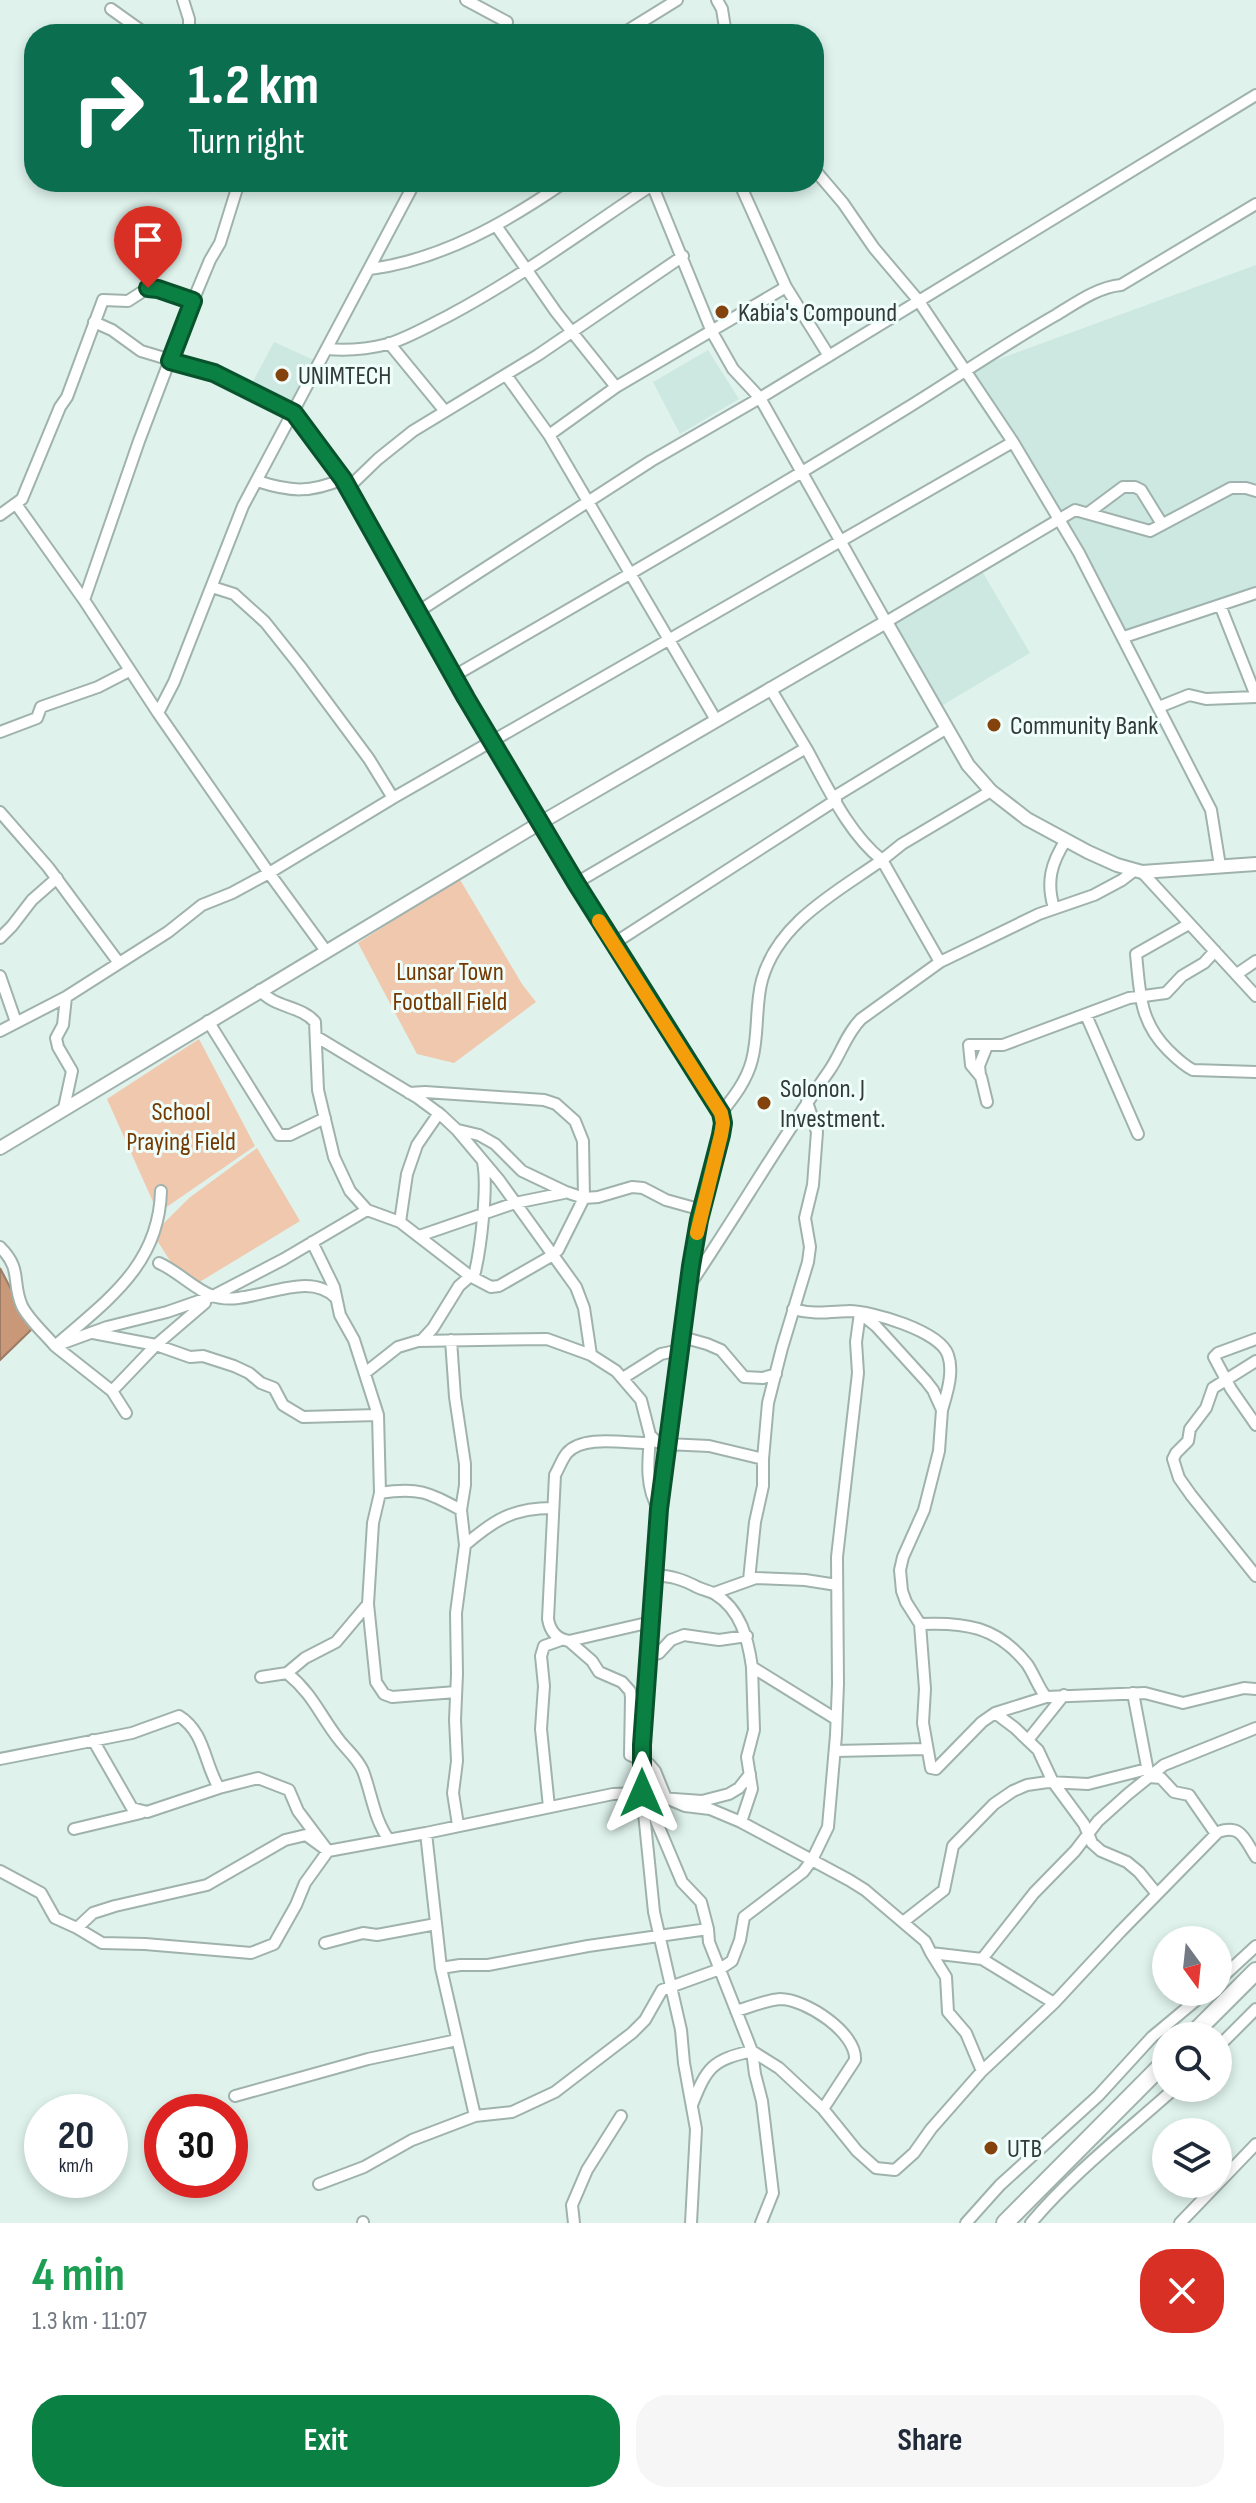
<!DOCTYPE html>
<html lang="en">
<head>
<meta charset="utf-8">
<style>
  body { margin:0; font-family:"Sofia Sans Condensed",sans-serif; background:#f6f6f7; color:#1f2937; height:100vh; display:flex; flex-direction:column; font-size:30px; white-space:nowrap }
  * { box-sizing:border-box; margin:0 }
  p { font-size:26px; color:#747a83 }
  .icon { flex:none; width:44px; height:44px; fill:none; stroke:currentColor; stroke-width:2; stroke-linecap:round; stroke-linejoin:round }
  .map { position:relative; height:2223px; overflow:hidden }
  .sheet { display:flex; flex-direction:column; background:#fff; flex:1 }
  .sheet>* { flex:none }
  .banner { position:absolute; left:24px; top:24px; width:800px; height:168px; border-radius:32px; box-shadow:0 4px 12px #0003; background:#0b6e4f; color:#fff; overflow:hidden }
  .needle { width:52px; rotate:165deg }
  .tools { position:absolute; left:1152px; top:1926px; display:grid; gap:16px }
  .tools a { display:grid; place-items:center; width:80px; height:80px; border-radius:50%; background:#fff; box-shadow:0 4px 12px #0003; font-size:40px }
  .speed { position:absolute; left:24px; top:2094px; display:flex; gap:16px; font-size:40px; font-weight:700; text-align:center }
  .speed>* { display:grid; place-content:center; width:104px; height:104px; border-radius:50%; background:#fff; box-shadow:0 4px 12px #0003; line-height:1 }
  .speed small { font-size:20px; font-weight:400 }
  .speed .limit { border:12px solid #d22; background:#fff; color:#111 }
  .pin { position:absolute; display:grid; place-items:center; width:68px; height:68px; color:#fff; margin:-82px -34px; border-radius:50% 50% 50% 0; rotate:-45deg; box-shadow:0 0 8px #0007 }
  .pin .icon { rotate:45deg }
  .me { position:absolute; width:88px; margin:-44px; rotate:0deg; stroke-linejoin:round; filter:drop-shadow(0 0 6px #0008) }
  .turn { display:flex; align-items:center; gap:28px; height:168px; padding:0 32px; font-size:36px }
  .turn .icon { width:104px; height:104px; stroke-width:2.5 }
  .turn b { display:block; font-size:56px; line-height:68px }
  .round { display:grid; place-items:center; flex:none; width:84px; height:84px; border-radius:32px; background:#f6f6f7 }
  .head { display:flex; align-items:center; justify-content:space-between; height:136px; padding:0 32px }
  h1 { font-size:48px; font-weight:700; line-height:60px; color:#1e9e55 }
  .action { display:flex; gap:16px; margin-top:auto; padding:16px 32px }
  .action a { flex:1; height:92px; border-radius:32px; background:#0b8043; color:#fff; font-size:32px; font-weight:700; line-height:92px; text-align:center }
  .action a+a { background:#f6f6f7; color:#1f2937 }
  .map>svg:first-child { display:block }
  .built { fill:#cce8e0 }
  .green { fill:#f0c8ae }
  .water { fill:#c99878; stroke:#9c7c65; stroke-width:2 }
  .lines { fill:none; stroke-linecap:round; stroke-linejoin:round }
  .minor-casing { stroke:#a0b2ad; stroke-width:14 }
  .tertiary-casing { stroke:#a0b2ad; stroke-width:16 }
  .primary-casing { stroke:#a0b2ad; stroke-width:20 }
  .minor { stroke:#fff; stroke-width:10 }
  .tertiary { stroke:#fff; stroke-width:12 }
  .primary { stroke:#fff; stroke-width:16 }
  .route-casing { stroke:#07532c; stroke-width:20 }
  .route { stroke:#0b8043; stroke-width:14 }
  .slow { stroke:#f59e0b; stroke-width:14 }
  .poi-dot { fill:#84430c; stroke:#effefa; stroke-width:3 }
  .labels { text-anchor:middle; stroke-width:6; stroke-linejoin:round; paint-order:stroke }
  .poi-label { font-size:26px; fill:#323a38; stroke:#effefa; text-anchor:start }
  .park-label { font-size:26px; fill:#753900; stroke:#effefa }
</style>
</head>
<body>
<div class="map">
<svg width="1256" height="2223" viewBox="0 0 1256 2223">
  <rect width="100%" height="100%" fill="#dff2ec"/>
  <path class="built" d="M 1256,265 L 1256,591 L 1124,637 L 966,371 Z
    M 274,342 L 314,360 L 286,413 L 249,389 Z
    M 708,350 L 739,399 L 680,434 L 653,382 Z
    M 979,566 L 1030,653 L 936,709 L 886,622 Z"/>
  <path class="green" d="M 459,878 L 522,984 L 536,1002 L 454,1063 L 417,1054 L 358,943 Z
    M 199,1039 L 255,1146 L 158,1213 L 107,1099 Z
    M 257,1148 L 300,1221 L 188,1289 L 153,1234 L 189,1198 Z"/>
  <path class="water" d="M 0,1268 L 32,1329 L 0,1360 Z"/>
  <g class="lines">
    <g class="minor-casing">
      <path id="minor" d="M 183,0 L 189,19 L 189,34
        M 466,0 L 507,22 L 500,34
        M 717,0 L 722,9 L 726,34
        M 111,9 L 146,34
        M 622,34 L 677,0
        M 814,169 L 843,203 L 874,248 L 918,300 L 1013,442 L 1079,553 L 1211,810 L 1220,866
        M 651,182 L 712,332 L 733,369 L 760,398 L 886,622 L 1075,510 L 1150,531 L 1231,488 L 1246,488 L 1256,491
        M 739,182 L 786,287 L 829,356
        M 497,227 L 556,312 L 616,387
        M 683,256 L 538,355 L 413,431 L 378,459 L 348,488 L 419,611 L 651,461 L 760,398 L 1256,95
        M 370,269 C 441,260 507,222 565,182
        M 94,322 L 112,330 L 141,351 L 214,373 L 294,413 L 348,488
        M 389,343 L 444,410
        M 327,349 C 348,351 368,349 388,344 C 410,337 430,325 450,315 C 521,277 586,229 652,185
        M 506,375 L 549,435 L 716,720
        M 549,435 L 616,387 L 786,287
        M 257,481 C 291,492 310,493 343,479
        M 16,504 L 84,600 L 158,713
        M 1088,513 L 1123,487 L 1135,487 L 1141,490 L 1162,524
        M 0,515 L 22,499 L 60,407 L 67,397 L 103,300 L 128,301 L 148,288 L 158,289 L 193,301
        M 212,587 L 234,594 L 265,622 L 300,666 L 369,759 L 393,798
        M 84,600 L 139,441 L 185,320 L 210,260 L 220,243 L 239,182
        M 1220,605 L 1256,696
        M 419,611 L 454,676 L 576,883 L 721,1113 L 723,1123 L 699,1220 L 674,1386 L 659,1509 L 642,1745 L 642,1793 L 654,1912 L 681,2030 L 684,2063 L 696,2129 L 691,2223
        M 1124,637 L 1256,593
        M 454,676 C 606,588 758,500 907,408 C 957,377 1005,344 1056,315 C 1076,303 1098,287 1121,285 L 1256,204
        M 770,688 L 806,748
        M 1159,707 L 1189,695 L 1206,699 L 1256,697
        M 0,732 L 37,718 L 41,707 L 98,687 L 129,671
        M 834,797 L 947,728
        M 0,812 L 48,867 L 119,963
        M 1142,872 L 1256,996
        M 576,883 L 806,748 C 827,786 848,833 882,860 C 837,892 778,922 762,980 C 755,1005 759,1034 752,1060 C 747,1080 734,1097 721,1113
        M 1054,908 C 1046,882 1051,863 1066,840
        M 1189,924 L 1136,954 C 1140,992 1139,1021 1168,1050 C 1176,1058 1183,1065 1193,1070 L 1256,1072
        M 0,938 L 12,926 L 32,900 L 57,878
        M 613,944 L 836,800
        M 326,951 L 269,873 L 158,713 L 174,682 L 243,506 L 415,182
        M 940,962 L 882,860 L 902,844 L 991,791
        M 1237,974 L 1256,961
        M 0,976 L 16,1022
        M 260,990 C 274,1008 300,1005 315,1022 L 318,1090 L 334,1157 L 350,1191 L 367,1210 L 400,1222 L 470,1276 L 491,1287 L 499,1286 L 553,1255 L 558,1250 L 584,1198 L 583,1141 L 575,1121 L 556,1104 L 544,1100 L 425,1092 L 409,1093
        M 1086,1015 L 1138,1134
        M 208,1021 L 279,1135 L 290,1135 L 325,1118
        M 0,1031 L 66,997 L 168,932 L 202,905 L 232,893 L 269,873 L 393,798 L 1013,442
        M 317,1037 L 418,1098 L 441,1115 L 457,1130 L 499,1180 L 576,1287 L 584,1308 L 591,1355
        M 980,1075 L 979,1066 L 987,1046
        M 987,1102 L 981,1077 L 971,1065 L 969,1045 L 1003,1045 L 1129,998 L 1166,993 L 1182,976 L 1204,963 L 1215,951
        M 64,1108 L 72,1071 L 58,1047 L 56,1038 L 63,1025 L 66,997
        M 458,1130 L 479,1135 L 495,1144 L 522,1171 L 566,1192 L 584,1198 L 598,1197 L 632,1187 L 643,1188 L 666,1200 L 702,1210
        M 400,1222 L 407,1174 L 417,1145 L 439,1113
        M 419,1236 L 515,1203 L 564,1193
        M 312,1242 L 334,1287 L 340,1315 L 354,1340 L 378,1415 L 380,1493 L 373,1523 L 368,1604 L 376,1682 L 384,1694 L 392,1697 L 456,1692
        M 0,1247 C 23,1270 11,1281 22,1306 C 29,1320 45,1334 55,1346 L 107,1327 L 167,1312 L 213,1296 L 284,1259 L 367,1210
        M 159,1263 C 179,1272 195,1290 213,1296 C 249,1309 306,1266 336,1298
        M 691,1283 C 738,1213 780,1141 829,1071 C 841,1054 846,1034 861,1019 L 940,962 L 1039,914 L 1094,895 L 1122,880 L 1135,870
        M 793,1309 C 814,1315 828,1312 849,1311 C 872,1311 940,1331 948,1355 C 954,1372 947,1393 942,1410
        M 860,1313 L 876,1326 L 926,1381 L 933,1390 L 942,1410 L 939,1451 L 924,1510 L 903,1557 L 900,1570 L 902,1591 L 906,1602 L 920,1624 L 925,1689 L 923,1723 L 931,1768 L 936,1769 L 982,1722 L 995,1713 L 1046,1697 L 1145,1693 L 1183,1703 L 1244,1688 L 1256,1689
        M 93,1333 L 156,1345 L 190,1357 L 203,1356 L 234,1366 L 249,1373 L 261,1383 L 274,1388 L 283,1405 L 303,1417 L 378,1415
        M 682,1337 L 707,1344 L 721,1350 L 744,1377 L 763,1378 L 776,1374
        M 1256,1339 L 1218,1353 L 1214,1357 L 1231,1389 L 1256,1425
        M 422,1340 L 433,1328 L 459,1286 L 475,1272 C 481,1246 488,1187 483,1162
        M 451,1340 L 455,1397 L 465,1464 L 465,1485 L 461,1510 L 465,1545 L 456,1613 L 457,1674 L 455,1720 L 457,1761 L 453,1793 L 458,1825
        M 1256,1361 L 1213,1388 L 1206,1408 L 1190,1429 L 1188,1441 L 1176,1453 L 1173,1459 L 1179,1478 L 1191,1495 L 1256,1576
        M 365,1373 L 398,1347 L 418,1341 L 547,1339 L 591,1355 L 616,1371 L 641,1400 L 650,1435 L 657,1442 L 667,1444 L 709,1446 L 763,1459
        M 623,1378 L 661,1354 L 680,1350
        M 112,1391 L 156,1345 L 205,1303
        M 126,1413 L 112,1391 L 55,1346 C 106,1301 159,1266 161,1191
        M 650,1438 C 648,1460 645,1489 659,1509
        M 649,1443 C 627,1444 584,1434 567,1453 C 562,1459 559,1468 555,1475 L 548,1619 C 550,1631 556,1639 569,1641 L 651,1622
        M 380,1493 C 418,1487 428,1492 461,1510
        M 465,1545 C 494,1520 513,1508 552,1508
        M 654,1575 C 671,1576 682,1579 697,1587 C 703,1590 710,1591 715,1594 C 741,1610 748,1639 752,1667 L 836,1719
        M 749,1580 L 755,1522 L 763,1486 L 763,1459 L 768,1403 L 782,1348 L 808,1262 L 810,1247 L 805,1218 L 813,1185 L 817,1132 L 807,1102
        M 714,1593 L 756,1578 L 805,1580 L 837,1585
        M 920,1624 C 964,1622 997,1626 1027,1664 C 1034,1674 1038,1687 1046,1697
        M 569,1641 L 592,1661 L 599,1672 L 622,1682 L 630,1691 L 631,1697 L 630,1755 L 649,1764 L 655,1771 L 666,1798 L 685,1806 L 710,1809 L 741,1822 L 849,1880 L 865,1890 L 925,1941 L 931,1953 L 982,1959 L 1054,2003 L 1120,1932 L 1218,1832 C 1242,1824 1244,1839 1256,1857
        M 649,1656 L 659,1653 L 671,1640 L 684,1635 L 719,1640 L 747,1636
        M 287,1673 L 305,1658 L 336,1642 L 368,1604
        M 261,1677 L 287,1673 C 314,1695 320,1716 340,1741 C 348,1751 358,1759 363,1771 C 372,1795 374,1819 389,1840
        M 1133,1693 L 1149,1777 L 1161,1778 L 1174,1792 L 1189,1795 L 1216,1834
        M 995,1713 L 1015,1728 L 1038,1750 L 1053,1782 L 1084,1824 L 1092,1843 L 1101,1851 L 1127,1862 L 1139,1872 L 1157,1894
        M 93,1740 L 132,1808 L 147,1812 L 219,1788
        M 1028,1740 L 1064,1695
        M 835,1751 L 926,1749
        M 0,1759 L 132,1733 L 179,1716 C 205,1732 204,1763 219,1788 L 258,1778 L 289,1790 L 298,1811 L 328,1851 L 306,1835 L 285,1840 L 207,1885 L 115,1906 L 93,1913 L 77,1928 L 55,1918 L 41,1893 L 0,1871
        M 651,1796 L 655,1818 L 682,1882 L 701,1902 L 708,1929 L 709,1942 L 752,2051 L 755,2074 L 762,2101 L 773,2193 L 761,2223
        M 549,1807 L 541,1729 L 544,1686 L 541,1656 L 544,1646 L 561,1640
        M 741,1822 L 752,1789 L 747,1757 L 754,1730 L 752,1667
        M 74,1829 L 141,1813
        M 426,1833 L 441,1968 L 475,2116
        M 903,1922 L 944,1890 L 953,1846 L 994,1804 L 1013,1791 L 1027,1785 L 1048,1782 L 1088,1784 L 1147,1769
        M 77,1928 L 102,1943 L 145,1944 L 251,1953 L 274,1944 L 296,1905 L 305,1883 L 328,1851 L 426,1833 L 613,1794 L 642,1793 L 660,1798 L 702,1801 L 729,1794 L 739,1788 L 750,1774
        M 325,1943 L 363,1933 L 377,1935 L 436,1924
        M 931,1953 L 946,1977 L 948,2012 L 966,2033 L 982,2071
        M 982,1959 L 1034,1893 L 1075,1851 L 1098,1821 L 1128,1794 L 1164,1765 L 1256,1728
        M 441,1968 L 460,1965 L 488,1965 L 588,1946 L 708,1929
        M 1218,1981 L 1256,1946
        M 736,2011 C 750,2007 766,2000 780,1999 C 806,1999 857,2033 855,2060 L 823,2109
        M 1218,2047 L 1256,2009
        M 235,2096 L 368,2059 L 457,2040
        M 692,2105 C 707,2067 712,2060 752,2051 L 779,2068 L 823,2109 L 857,2151 L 876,2168 L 895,2170 L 914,2153 L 931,2129 L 982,2071 L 1054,2003
        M 319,2184 L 364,2167 L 412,2140 L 475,2116 L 512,2112 L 555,2092 L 632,2033 L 645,2020 L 662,1990 L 720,1969 L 732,1961 L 740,1940 L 744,1917 L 803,1872 L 812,1860 L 828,1827 L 836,1735 L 838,1684 L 837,1557 L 858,1373 L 856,1342 L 860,1313
        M 363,2222 L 363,2223
        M 574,2223 L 572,2205 L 587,2170 L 621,2116
        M 966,2223 L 1000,2185 L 1098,2096 L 1152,2037 L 1206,1992
        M 1031,2223 C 1072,2174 1127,2131 1175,2088
        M 1180,2223 L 1256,2144"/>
    </g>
    <g class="tertiary-casing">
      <path id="tertiary" d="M 0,1148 L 540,823 L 886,622 L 968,765 L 991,791 L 1027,819 L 1088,852 L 1117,865 L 1142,872 L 1256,864"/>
    </g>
    <g class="primary-casing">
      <path id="primary" d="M 1191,2036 L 1256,1971
        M 1005,2223 L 1166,2061"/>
    </g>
    <use href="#minor" class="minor"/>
    <use href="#tertiary" class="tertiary"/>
    <use href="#primary" class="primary"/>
  </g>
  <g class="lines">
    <g class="route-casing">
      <path id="route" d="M 148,288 L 158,289 L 193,301 L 170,361 L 214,373 L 294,413 L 343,479 L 466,698 L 576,883 L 721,1113 L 723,1123 L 721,1135 L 699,1220 L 691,1266 L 659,1509 L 642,1745 L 642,1793"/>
    </g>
    <use href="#route" class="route"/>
    <path class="slow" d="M 599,921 L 721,1113 L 723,1123 L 721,1135 L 697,1233"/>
  </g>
  <g class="poi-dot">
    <circle cx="722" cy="312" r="8"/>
    <circle cx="282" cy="375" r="8"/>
    <circle cx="994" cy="725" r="8"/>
    <circle cx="764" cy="1103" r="8"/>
    <circle cx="991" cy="2148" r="8"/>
  </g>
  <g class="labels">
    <g class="poi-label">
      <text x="738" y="321">Kabia's Compound</text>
      <text x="298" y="384">UNIMTECH</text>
      <text x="1010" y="734">Community Bank</text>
      <text x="780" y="1097">Solonon. J<tspan x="780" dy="30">Investment.</tspan></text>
      <text x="1007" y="2157">UTB</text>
    </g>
    <g class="park-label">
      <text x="450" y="980">Lunsar Town<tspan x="450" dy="30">Football Field</tspan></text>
      <text x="181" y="1120">School<tspan x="181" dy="30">Praying Field</tspan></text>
    </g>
  </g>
</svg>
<div class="tools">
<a><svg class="needle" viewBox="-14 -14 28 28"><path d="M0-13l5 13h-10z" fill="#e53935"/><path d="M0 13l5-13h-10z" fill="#747a83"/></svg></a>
<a><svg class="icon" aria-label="search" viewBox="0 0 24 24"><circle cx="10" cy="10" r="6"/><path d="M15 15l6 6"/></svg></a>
<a><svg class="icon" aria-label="layers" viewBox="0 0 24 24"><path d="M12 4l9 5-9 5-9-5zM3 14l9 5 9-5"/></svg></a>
</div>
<div class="speed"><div>20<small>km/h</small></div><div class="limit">30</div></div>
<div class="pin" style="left:148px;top:288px;background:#d93025"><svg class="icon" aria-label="arrive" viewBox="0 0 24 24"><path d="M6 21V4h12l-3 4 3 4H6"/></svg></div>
<svg class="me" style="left:642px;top:1793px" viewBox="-20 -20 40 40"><path d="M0-17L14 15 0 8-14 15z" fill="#0b8043" stroke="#fff" stroke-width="4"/></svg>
<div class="banner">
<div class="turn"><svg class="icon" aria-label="right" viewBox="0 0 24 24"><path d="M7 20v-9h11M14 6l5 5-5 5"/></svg><div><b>1.2 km</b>Turn right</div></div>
</div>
</div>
<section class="sheet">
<div class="head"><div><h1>4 min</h1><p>1.3 km · 11:07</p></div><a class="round" style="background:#d93025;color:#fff"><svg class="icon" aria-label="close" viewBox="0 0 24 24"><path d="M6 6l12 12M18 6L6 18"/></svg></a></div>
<div class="action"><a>Exit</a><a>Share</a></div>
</section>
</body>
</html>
